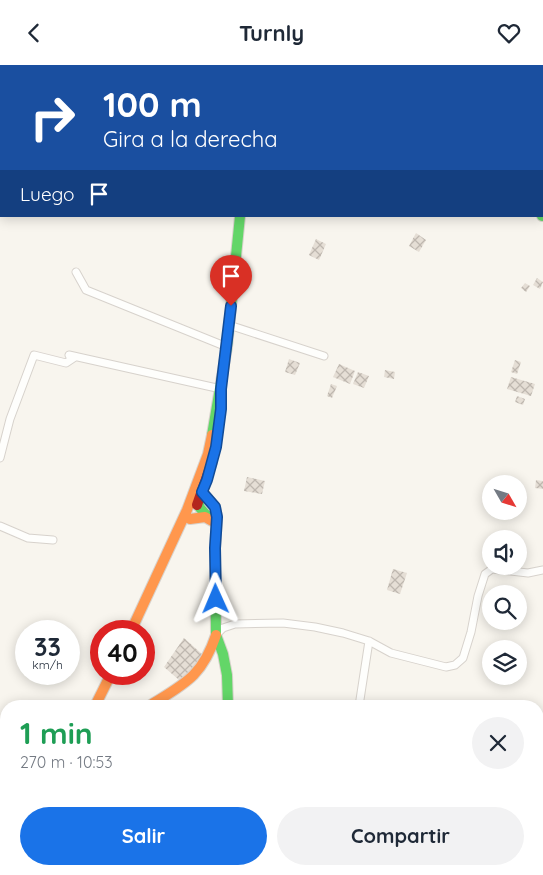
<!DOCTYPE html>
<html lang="es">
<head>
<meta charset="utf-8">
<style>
  body { margin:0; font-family:Quicksand,sans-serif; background:#f2f2f3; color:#1f2937; height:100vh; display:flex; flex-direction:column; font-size:19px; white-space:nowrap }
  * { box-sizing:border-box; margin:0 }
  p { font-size:16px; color:#747a83 }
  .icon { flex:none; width:28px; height:28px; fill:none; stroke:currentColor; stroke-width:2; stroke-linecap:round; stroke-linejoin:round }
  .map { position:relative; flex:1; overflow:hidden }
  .sheet { position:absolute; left:0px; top:635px; width:544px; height:175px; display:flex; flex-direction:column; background:#fff; border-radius:20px 20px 0 0; box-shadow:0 2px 12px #0003 }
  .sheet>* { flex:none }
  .banner { position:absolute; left:0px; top:0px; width:544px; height:152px; box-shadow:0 2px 12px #0003; background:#1a4fa0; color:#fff; overflow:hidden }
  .needle { width:32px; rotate:129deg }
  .buttons { position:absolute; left:482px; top:410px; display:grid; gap:10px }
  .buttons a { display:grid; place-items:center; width:45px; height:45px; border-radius:50%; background:#fff; box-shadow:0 2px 12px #0003; font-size:25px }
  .speed { position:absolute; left:15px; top:555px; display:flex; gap:10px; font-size:25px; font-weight:700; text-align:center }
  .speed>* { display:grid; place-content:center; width:65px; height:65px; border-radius:50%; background:#fff; box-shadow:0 2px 12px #0003; line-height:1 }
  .speed small { font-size:12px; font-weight:400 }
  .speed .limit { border:8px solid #d22; background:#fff; color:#111 }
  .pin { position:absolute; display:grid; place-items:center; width:42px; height:42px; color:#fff; margin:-51px -21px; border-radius:50% 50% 50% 0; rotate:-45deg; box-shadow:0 0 5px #0007 }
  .pin .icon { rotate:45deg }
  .me { position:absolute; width:55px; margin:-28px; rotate:359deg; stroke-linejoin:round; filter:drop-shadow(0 0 4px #0008) }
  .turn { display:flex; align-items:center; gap:18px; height:105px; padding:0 20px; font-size:22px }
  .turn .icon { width:65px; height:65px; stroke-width:2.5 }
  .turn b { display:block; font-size:35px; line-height:42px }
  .then { display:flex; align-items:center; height:48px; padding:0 20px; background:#0003; gap:10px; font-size:19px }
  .round { display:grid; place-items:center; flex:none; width:52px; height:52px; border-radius:26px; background:#f2f2f3 }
  .overview { display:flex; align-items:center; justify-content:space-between; height:85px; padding:0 20px }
  h1 { font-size:30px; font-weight:700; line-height:38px; color:#1e9e55 }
  .primary-button { display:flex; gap:10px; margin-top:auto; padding:10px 20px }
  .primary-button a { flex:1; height:58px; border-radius:30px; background:#1a73e8; color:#fff; font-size:20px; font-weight:700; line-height:58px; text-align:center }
  .primary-button a+a { background:#f2f2f3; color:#1f2937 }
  header { display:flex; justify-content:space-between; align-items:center; height:65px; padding:0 20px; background:#fff; font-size:22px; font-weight:700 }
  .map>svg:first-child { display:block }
  .building { fill:url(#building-cross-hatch) }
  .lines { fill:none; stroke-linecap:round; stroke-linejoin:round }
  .street-casing { stroke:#d7d2cc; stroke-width:9 }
  .fast-casing { stroke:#d8d2cc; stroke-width:12 }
  .slow-casing { stroke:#d8d2cc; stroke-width:12 }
  .jam-casing { stroke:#d8d2cc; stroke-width:12 }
  .street { stroke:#fefefc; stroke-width:7 }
  .fast { stroke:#63d668; stroke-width:10 }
  .slow { stroke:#ff974d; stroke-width:10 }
  .jam { stroke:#b3261e; stroke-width:10 }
  .route-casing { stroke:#114b97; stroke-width:12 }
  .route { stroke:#1a73e8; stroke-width:9 }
</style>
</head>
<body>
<header><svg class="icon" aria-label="back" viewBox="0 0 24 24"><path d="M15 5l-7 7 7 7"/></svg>Turnly<svg class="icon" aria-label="heart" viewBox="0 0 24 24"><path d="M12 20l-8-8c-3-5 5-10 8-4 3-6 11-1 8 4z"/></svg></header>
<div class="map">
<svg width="543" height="810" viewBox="0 0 543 810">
  <defs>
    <pattern id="building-cross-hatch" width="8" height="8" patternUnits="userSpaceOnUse" patternTransform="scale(1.25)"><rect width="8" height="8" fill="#e5ded5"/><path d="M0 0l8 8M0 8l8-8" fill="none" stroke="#beb7af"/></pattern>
  </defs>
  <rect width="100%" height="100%" fill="#f8f5ee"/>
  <path class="building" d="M 416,168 L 426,175 L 419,187 L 409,181 Z
    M 316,174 L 326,179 L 319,195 L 309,190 Z
    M 537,213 L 543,217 L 540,224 L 533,220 Z
    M 525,218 L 530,221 L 526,227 L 521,223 Z
    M 289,294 L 300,298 L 295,310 L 285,307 Z
    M 515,295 L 521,297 L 517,309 L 511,307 Z
    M 339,299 L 355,306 L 350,319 L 333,312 Z
    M 385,305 L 395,307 L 394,314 L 384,312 Z
    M 358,307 L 369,311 L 364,323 L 353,319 Z
    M 511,312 L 535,319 L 531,331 L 507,324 Z
    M 331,319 L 337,321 L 332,333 L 327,331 Z
    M 517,331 L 525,334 L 523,340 L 515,337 Z
    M 247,412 L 265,416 L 262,429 L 244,426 Z
    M 536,415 L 543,416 L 543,424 L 535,423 Z
    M 393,504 L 407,508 L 400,529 L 387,525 Z
    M 184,573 L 202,589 L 199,595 L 201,597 L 188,610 L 179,615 L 164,602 Z"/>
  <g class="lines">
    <g class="street-casing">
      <path id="street" d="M 189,0 L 190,1
        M 206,0 L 206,1
        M 300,0 L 300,1
        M 17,1 L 17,0
        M 102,1 L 102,0
        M 0,34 L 1,31
        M 76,207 L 86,225 L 227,282
        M 229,260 L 324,291
        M 69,290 L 221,324
        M 0,393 L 10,354 L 34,290 L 66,298 L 75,292
        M 0,461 L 28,473 L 53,475
        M 216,570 L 223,563 L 235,559 L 283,558 L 315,562 L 343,568 L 369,576 L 391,588 L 446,602 L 455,600 L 463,593 L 471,567 L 478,531 L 485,509 L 492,504 L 528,508 L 543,505
        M 359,641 L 369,576"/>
    </g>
    <g class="fast-casing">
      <path id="fast" d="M 542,151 L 543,151
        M 212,370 L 227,282 L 240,151
        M 202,427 L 215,442 L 217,452 L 215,483 L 216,570 L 223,589 L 227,610 L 228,641
        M 197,432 L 200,443 L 210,454
        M 235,804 L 235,810"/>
    </g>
    <g class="slow-casing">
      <path id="slow" d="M 190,454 L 205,452 L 212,456
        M 131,566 L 187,445 L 208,389 L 212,370
        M 95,641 L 111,609
        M 149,641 C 184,619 202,612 216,570
        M 0,741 L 6,737"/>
    </g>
    <g class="jam-casing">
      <path id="jam" d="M 197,440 L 212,397"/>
    </g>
    <use href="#street" class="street"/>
    <use href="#fast" class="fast"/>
    <use href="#slow" class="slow"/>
    <use href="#jam" class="jam"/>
  </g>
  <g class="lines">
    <g class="route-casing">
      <path id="route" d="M 216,534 L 215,483 L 217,452 L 215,442 L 202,427 L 207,415 L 216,382 L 221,344 L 221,324 L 231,241"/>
    </g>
    <use href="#route" class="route"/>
  </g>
</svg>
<div class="buttons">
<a><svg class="needle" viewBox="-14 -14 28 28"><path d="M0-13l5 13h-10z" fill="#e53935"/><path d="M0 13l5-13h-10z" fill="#747a83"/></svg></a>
<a><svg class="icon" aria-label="sound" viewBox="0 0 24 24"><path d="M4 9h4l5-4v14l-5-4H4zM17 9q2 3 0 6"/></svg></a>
<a><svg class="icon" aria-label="search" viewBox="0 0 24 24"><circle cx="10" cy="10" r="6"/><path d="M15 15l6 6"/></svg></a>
<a><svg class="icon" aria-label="layers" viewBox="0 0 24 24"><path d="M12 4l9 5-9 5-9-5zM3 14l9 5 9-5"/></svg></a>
</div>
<div class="speed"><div>33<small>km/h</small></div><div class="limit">40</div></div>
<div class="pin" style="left:231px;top:241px;background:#d93025"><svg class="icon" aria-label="arrive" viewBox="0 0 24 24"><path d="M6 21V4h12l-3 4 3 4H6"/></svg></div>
<svg class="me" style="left:216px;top:534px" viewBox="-20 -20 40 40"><path d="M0-17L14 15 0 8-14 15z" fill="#1a73e8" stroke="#fff" stroke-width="4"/></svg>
<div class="banner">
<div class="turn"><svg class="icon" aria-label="right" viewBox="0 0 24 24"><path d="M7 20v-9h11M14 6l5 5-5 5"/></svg><div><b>100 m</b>Gira a la derecha</div></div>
<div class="then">Luego<svg class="icon" aria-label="arrive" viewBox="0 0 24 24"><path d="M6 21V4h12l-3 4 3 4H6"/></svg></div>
</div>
<section class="sheet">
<div class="overview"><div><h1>1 min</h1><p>270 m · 10:53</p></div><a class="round"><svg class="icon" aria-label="close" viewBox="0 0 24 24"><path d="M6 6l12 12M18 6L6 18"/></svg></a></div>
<div class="primary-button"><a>Salir</a><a>Compartir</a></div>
</section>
</div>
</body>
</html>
